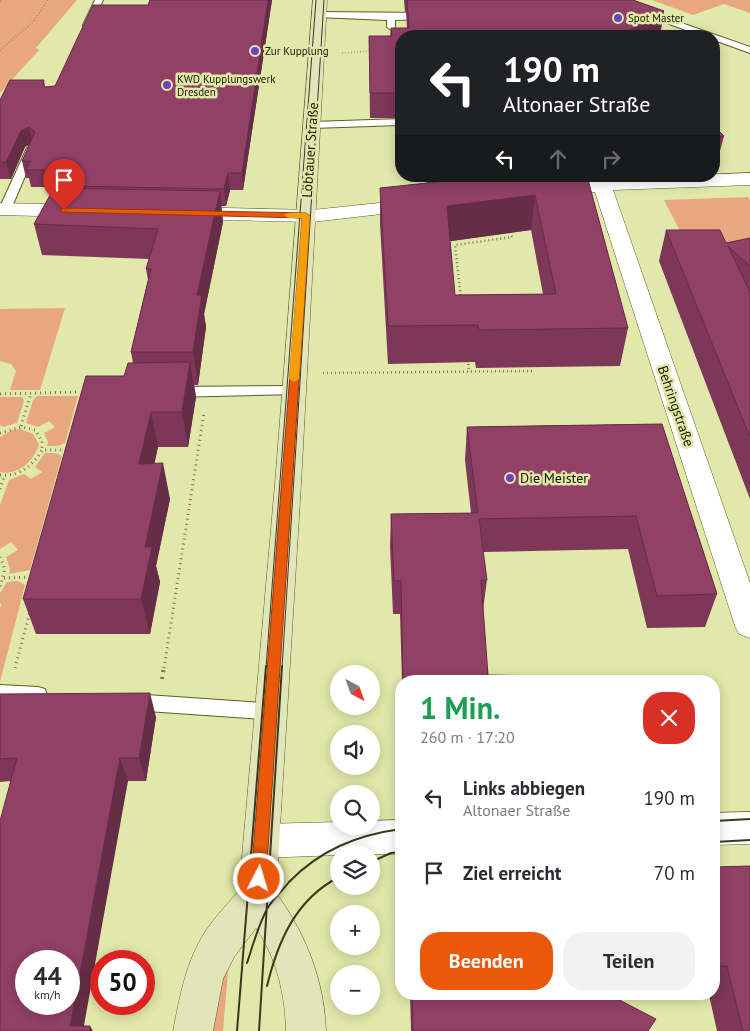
<!DOCTYPE html>
<html lang="de">
<head>
<meta charset="utf-8">
<style>
  body { margin:0; font-family:"PT Sans",sans-serif; background:#f2f2f3; color:#2b2b33; height:100vh; display:flex; flex-direction:column; font-size:19px; white-space:nowrap }
  * { box-sizing:border-box; margin:0 }
  p { font-size:16px; color:#7c7c81 }
  .icon { flex:none; width:28px; height:28px; fill:none; stroke:currentColor; stroke-width:2; stroke-linecap:round; stroke-linejoin:round }
  .map { position:relative; flex:1; overflow:hidden }
  .panel { position:absolute; left:395px; top:675px; width:325px; height:325px; display:flex; flex-direction:column; background:#fff; border-radius:20px; box-shadow:0 2px 12px #0003 }
  .panel>* { flex:none }
  .hud { position:absolute; left:395px; top:30px; width:325px; height:152px; border-radius:20px; box-shadow:0 2px 12px #0003; background:#202124; color:#fff; overflow:hidden }
  .needle { width:32px; rotate:139deg }
  .fabs { position:absolute; left:330px; top:665px; display:grid; gap:10px }
  .fabs a { display:grid; place-items:center; width:50px; height:50px; border-radius:50%; background:#fff; box-shadow:0 2px 12px #0003; font-size:25px }
  .speed { position:absolute; left:15px; top:950px; display:flex; gap:10px; font-size:25px; font-weight:700; text-align:center }
  .speed>* { display:grid; place-content:center; width:65px; height:65px; border-radius:50%; background:#fff; box-shadow:0 2px 12px #0003; line-height:1 }
  .speed small { font-size:12px; font-weight:400 }
  .speed .limit { border:8px solid #d22; background:#fff; color:#111 }
  .pin { position:absolute; display:grid; place-items:center; width:42px; height:42px; color:#fff; margin:-51px -21px; border-radius:50% 50% 50% 0; rotate:-45deg; box-shadow:0 0 5px #0007 }
  .pin .icon { rotate:45deg }
  .me { position:absolute; width:55px; margin:-28px; rotate:5deg; stroke-linejoin:round; filter:drop-shadow(0 0 4px #0008) }
  .turn { display:flex; align-items:center; gap:18px; height:105px; padding:0 25px; font-size:22px }
  .turn .icon { width:65px; height:65px; stroke-width:2.5 }
  .turn b { display:block; font-size:35px; line-height:42px }
  .lanes { display:flex; align-items:center; height:48px; padding:0 25px; background:#0003; justify-content:center; gap:25px; direction:ltr }
  .lanes .off { opacity:.35 }
  .round { display:grid; place-items:center; flex:none; width:52px; height:52px; border-radius:20px; background:#f2f2f3 }
  .overview { display:flex; align-items:center; justify-content:space-between; height:85px; padding:0 25px }
  h1 { font-size:30px; font-weight:700; line-height:38px; color:#1e9e55 }
  .cta { display:flex; gap:10px; margin-top:auto; padding:10px 25px }
  .cta a { flex:1; height:58px; border-radius:20px; background:#ea580c; color:#fff; font-size:20px; font-weight:700; line-height:58px; text-align:center }
  .cta a+a { background:#f2f2f3; color:#2b2b33 }
  ul { padding:0; list-style:none }
  li { display:flex; align-items:center; gap:15px; height:75px; padding:0 25px }
  li div { flex:1 }
  li b { display:block; font-size:19px }
  li em { font-style:normal }
  .map>svg:first-child { display:block }
  .green { fill:#e8a87f }
  .lines { fill:none; stroke-linecap:round; stroke-linejoin:round }
  .service-casing { stroke:#5a5e23; stroke-width:2 }
  .minor-casing { stroke:#5a5e23; stroke-width:1 }
  .secondary-casing { stroke:#5a5e23; stroke-width:1 }
  .path-far3 { stroke:#767a51; stroke-width:2; stroke-dasharray:0.5 2.5; stroke-linecap:butt }
  .path-far2 { stroke:#767a51; stroke-width:2.5; stroke-dasharray:1 3; stroke-linecap:butt }
  .path-far1 { stroke:#767a51; stroke-width:3; stroke-dasharray:1 4; stroke-linecap:butt }
  .path { stroke:#767a51; stroke-width:4; stroke-dasharray:2 5; stroke-linecap:butt }
  .service { fill:#fff; fill-rule:evenodd }
  .minor { fill:#fff; fill-rule:evenodd }
  .secondary { fill:#e2e4ba; fill-rule:evenodd }
  .tram-far1 { stroke:#383b1e; stroke-width:1 }
  .tram { stroke:#383b1e; stroke-width:2 }
  .wall { fill:#7d3758; fill-rule:evenodd }
  .shaded-wall { fill:#662d47 }
  .building { fill:#914066; stroke:#662d47; fill-rule:evenodd }
  .route { fill:#ea580c; stroke:#983908 }
  .slow { fill:#f59e0b }
  .poi-dot { fill:#6b45be; stroke:#e1e8aa; stroke-width:2 }
  .labels { text-anchor:middle; stroke-width:5; stroke-linejoin:round; paint-order:stroke }
  .far-poi-label { font-size:11px; fill:#161802; stroke:#e1e8aa; text-anchor:start }
  .street-label { font-size:14px; fill:#161802; stroke:#e1e8aa }
  .poi-label { font-size:14px; fill:#161802; stroke:#e1e8aa; text-anchor:start }
</style>
</head>
<body>
<div class="map">
<svg width="750" height="1031" viewBox="0 0 750 1031">
  <rect width="100%" height="100%" fill="#e1e8aa"/>
  <path class="green" d="M 0,0 L 77,0 L 36,48 L 39,50 L 0,93 Z
    M 652,0 L 750,0 L 750,13 L 724,4 L 693,15 Z
    M 748,197 L 750,200 L 750,254 L 693,256 L 664,200 Z
    M 65,308 L 40,390 L 10,390 L 16,371 L 11,364 L 0,361 L 0,309 Z
    M 37,396 L 78,396 L 65,443 L 58,446 L 47,446 L 48,442 L 44,433 L 55,427 L 49,421 L 38,427 L 26,423 L 33,400 Z
    M 0,397 L 22,397 L 24,401 L 17,423 L 3,427 L 0,425 Z
    M 20,429 L 33,434 L 39,444 C 35,461 17,476 0,472 L 0,437 L 12,430 Z
    M 45,453 L 55,453 L 62,456 L 30,570 L 9,574 L 10,569 L 6,557 L 18,550 L 11,542 L 0,549 L 0,505 L 9,480 L 24,474 L 31,479 L 42,472 L 35,467 Z
    M 18,581 L 25,585 L 0,682 L 0,607 L 2,605 L 0,603 L 0,593 L 7,582 Z
    M 230,948 L 223,1031 L 210,1031 Z"/>
  <g class="lines">
    <g class="service-casing">
      <path id="service" d="M 95,0 L 103,0 L 90,27 L 84,27 L 83,25 Z
        M 604,0 L 616,0 L 750,47 L 750,53 L 714,40 L 714,36 L 702,36 Z
        M 319,12 L 428,13 L 432,16 L 428,19 L 395,20 L 395,27 L 391,30 L 387,27 L 387,20 L 316,17 L 316,13 Z
        M 401,119 L 401,125 L 312,128 L 307,125 L 312,122 Z
        M 32,145 L 37,148 L 11,209 L 9,211 L 1,211 L 0,207 L 27,148 Z
        M 293,386 L 298,388 L 300,391 L 298,394 L 173,397 L 168,395 L 166,392 L 168,389 L 173,387 Z
        M 0,685 L 38,687 L 45,689 L 47,695 L 45,701 L 38,703 L 0,701 Z
        M 132,694 L 262,703 L 271,701 L 278,703 L 281,709 L 278,715 L 262,719 L 132,710 L 125,708 L 122,702 L 125,696 Z"/>
    </g>
    <g class="minor-casing">
      <path id="minor" d="M 750,173 L 750,185 L 613,190 L 750,583 L 750,638 L 739,634 L 735,626 L 595,192 L 553,197 L 546,195 L 543,191 L 546,187 L 553,185 L 602,179 Z
        M 418,199 L 425,201 L 428,205 L 425,209 L 312,222 L 184,219 L 177,217 L 174,213 L 177,209 L 184,207 L 312,210 Z
        M 0,203 L 78,205 L 85,207 L 88,211 L 85,215 L 78,217 L 0,215 Z
        M 750,812 L 750,844 L 714,845 L 714,813 Z
        M 401,820 L 401,854 L 339,854 L 339,855 L 262,858 L 249,853 L 244,841 L 249,829 L 262,824 L 339,822 L 339,826 L 371,826 L 371,821 Z"/>
    </g>
    <g class="secondary-casing">
      <path id="secondary" d="M 313,0 L 327,0 L 301,484 L 276,893 C 306,934 324,980 326,1031 L 286,1031 C 285,994 277,959 256,928 L 234,957 L 223,979 L 213,1031 L 173,1031 C 180,996 186,960 207,929 C 216,916 228,903 239,891 L 275,484 Z"/>
    </g>
    <path class="path-far3" d="M 0,1 L 2,0
      M 0,50 L 33,22 L 48,0
      M 342,53 L 373,51"/>
    <path class="path-far2" d="M 461,299 L 455,245 L 512,237 L 510,230
      M 468,360 L 469,372
      M 323,373 L 532,371"/>
    <path class="path-far1" d="M 0,394 L 79,392
      M 21,426 L 31,393
      M 0,433 L 22,427 L 35,430 L 42,441 L 42,450
      M 0,475 C 18,477 33,466 42,450 L 68,450
      M 0,489 L 4,476
      M 0,557 L 5,569 L 0,587
      M 4,578 L 33,577
      M 15,668 L 30,612
      M 164,668 L 204,413"/>
    <path class="path" d="M 162,679 L 164,666"/>
    <use href="#service" class="service"/>
    <use href="#minor" class="minor"/>
    <use href="#secondary" class="secondary"/>
    <path class="tram-far1" d="M 266,668 L 316,0
      M 282,668 L 324,0"/>
    <path class="tram" d="M 714,821 L 750,819
      M 714,842 L 750,840
      M 371,862 L 391,853 L 401,852
      M 247,963 C 253,945 258,926 267,909 C 273,899 282,891 289,882 C 320,850 357,835 401,829
      M 267,986 C 278,941 296,899 339,877
      M 237,1031 L 266,666
      M 259,1031 L 282,666"/>
  </g>
  <path class="wall" d="M 150,0 L 272,0 L 243,190 L 230,190 L 226,206 L 221,206 L 223,222 L 204,314 L 206,327 L 198,385 L 194,385 L 196,397 L 188,447 L 158,447 L 154,463 L 170,499 L 156,566 L 160,582 L 150,634 L 36,634 L 23,599 L 124,376 L 133,363 L 131,352 L 148,280 L 146,269 L 149,259 L 42,255 L 34,224 L 66,188 L 66,187 L 31,187 L 29,178 L 26,178 L 22,161 L 29,145 L 25,147 L 11,179 L 0,179 L 0,100 L 44,80 L 45,87 L 55,86 L 148,5 Z
    M 404,0 L 633,0 L 664,11 L 660,35 L 656,36 L 401,36 L 401,118 L 370,118 L 369,36 L 390,36 L 391,28 L 407,28 L 406,12 L 405,12 Z
    M 714,126 L 724,136 L 717,162 L 714,162 Z
    M 423,176 L 587,176 L 628,328 L 620,366 L 476,368 L 475,362 L 388,364 L 380,224 L 380,188 L 427,183 ZM 531,230 L 543,294 L 455,295 L 450,241 Z
    M 666,230 L 726,243 L 750,238 L 750,499 L 659,261 Z
    M 662,424 L 717,594 L 705,627 L 647,628 L 628,549 L 483,552 L 487,580 L 483,610 L 488,675 L 547,681 L 402,681 L 400,614 L 393,614 L 390,547 L 391,514 L 471,513 L 465,460 L 467,427 Z
    M 0,694 L 156,717 L 146,781 L 128,781 L 0,1031 L 10,781 L 0,782 Z
    M 714,867 L 750,1031 L 717,1031 L 709,995 L 613,996 L 649,1031 L 411,1031 L 410,994 L 714,994 Z"/>
  <path class="shaded-wall" d="M 268,0 L 272,0 L 243,190 L 242,173 Z
    M 664,11 L 660,35 L 656,36 L 622,36 L 623,33 L 647,18 Z
    M 29,127 L 33,143 L 25,147 L 11,179 L 6,162 L 21,131 Z
    M 228,173 L 230,190 L 226,206 L 224,189 Z
    M 434,176 L 443,176 L 442,194 L 433,195 Z
    M 220,191 L 223,222 L 204,314 L 206,327 L 198,385 L 193,352 L 197,295 Z
    M 535,195 L 531,230 L 445,242 L 447,206 Z
    M 190,362 L 196,397 L 188,447 L 182,412 Z
    M 151,412 L 158,447 L 147,499 L 139,464 Z
    M 163,463 L 170,499 L 156,566 L 160,582 L 150,634 L 141,599 L 145,547 Z
    M 150,693 L 156,717 L 146,781 L 139,758 Z
    M 120,758 L 128,781 L 83,1031 L 70,1026 Z
    M 90,1026 L 93,1031 L 89,1031 Z"/>
  <path class="building" d="M 150,0 L 268,0 L 242,173 L 228,173 L 224,189 L 66,186 L 74,170 L 26,170 L 30,161 L 22,161 L 35,132 L 29,127 L 21,131 L 6,162 L 0,162 L 0,100 L 10,80 L 44,80 L 43,84 L 45,87 L 55,86 L 93,5 L 148,5 Z
    M 407,0 L 633,0 L 664,11 L 647,18 L 653,20 L 623,33 L 626,36 L 401,36 L 401,93 L 370,93 L 369,36 L 392,36 L 391,28 L 409,28 Z
    M 714,126 L 724,136 L 714,137 Z
    M 444,176 L 587,176 L 628,328 L 479,330 L 478,325 L 388,326 L 380,188 L 446,181 ZM 535,195 L 556,294 L 455,295 L 447,206 Z
    M 54,188 L 220,191 L 197,295 L 202,295 L 193,352 L 131,352 L 151,269 L 146,269 L 158,229 L 34,224 Z
    M 666,230 L 720,230 L 726,243 L 750,238 L 750,266 L 728,246 L 750,292 L 750,437 Z
    M 190,362 L 182,412 L 151,412 L 139,464 L 163,463 L 145,547 L 152,547 L 141,599 L 23,599 L 86,376 L 124,376 L 128,363 Z
    M 662,424 L 717,594 L 657,596 L 636,516 L 479,519 L 487,580 L 481,580 L 488,675 L 546,676 L 547,681 L 403,681 L 401,581 L 394,581 L 391,514 L 478,513 L 467,427 Z
    M 150,693 L 139,758 L 120,758 L 70,1026 L 90,1026 L 89,1031 L 0,1031 L 0,821 L 17,758 L 0,759 L 0,694 ZM 26,961 L 69,961 L 69,1004 L 26,1004 Z
    M 750,866 L 750,1031 L 743,1031 L 727,966 L 714,966 L 714,867 Z
    M 412,994 L 608,994 L 656,1019 L 648,1031 L 413,1031 Z"/>
  <path class="route" d="M 64,208 L 306,213 L 310,216 L 266,879 L 264,884 L 259,886 L 254,884 L 251,879 L 302,218 L 61,212 L 60,210 Z"/>
  <path class="slow" d="M 306,213 L 310,216 L 299,379 L 294,382 L 289,379 L 302,218 L 288,218 L 284,215 L 288,213 Z"/>
  <g class="poi-dot">
    <circle cx="618" cy="18" r="5"/>
    <circle cx="255" cy="51" r="5"/>
    <circle cx="167" cy="85" r="5"/>
    <circle cx="510" cy="478" r="5"/>
  </g>
  <g class="labels">
    <g class="far-poi-label">
      <text x="628" y="22">Spot Master</text>
      <text x="265" y="55">Zur Kupplung</text>
      <text x="177" y="83">KWD Kupplungswerk<tspan x="177" dy="13">Dresden</tspan></text>
    </g>
    <g class="street-label">
      <text transform="translate(310 150) rotate(-86)" y="5">Löbtauer Straße</text>
      <text transform="translate(676 406) rotate(71)" y="5">Behringstraße</text>
    </g>
    <g class="poi-label">
      <text x="520" y="483">Die Meister</text>
    </g>
  </g>
</svg>
<div class="fabs">
<a><svg class="needle" viewBox="-14 -14 28 28"><path d="M0-13l5 13h-10z" fill="#e53935"/><path d="M0 13l5-13h-10z" fill="#7c7c81"/></svg></a>
<a><svg class="icon" aria-label="sound" viewBox="0 0 24 24"><path d="M4 9h4l5-4v14l-5-4H4zM17 9q2 3 0 6"/></svg></a>
<a><svg class="icon" aria-label="search" viewBox="0 0 24 24"><circle cx="10" cy="10" r="6"/><path d="M15 15l6 6"/></svg></a>
<a><svg class="icon" aria-label="layers" viewBox="0 0 24 24"><path d="M12 4l9 5-9 5-9-5zM3 14l9 5 9-5"/></svg></a>
<a>+</a>
<a>−</a>
</div>
<div class="speed"><div>44<small>km/h</small></div><div class="limit">50</div></div>
<div class="pin" style="left:64px;top:210px;background:#d93025"><svg class="icon" aria-label="arrive" viewBox="0 0 24 24"><path d="M6 21V4h12l-3 4 3 4H6"/></svg></div>
<svg class="me" style="left:259px;top:879px" viewBox="-20 -20 40 40"><circle r="17" fill="#ea580c" stroke="#fff" stroke-width="3"/><path d="M0-11L8 9 0 5-8 9z" fill="#fff"/></svg>
<div class="hud">
<div class="turn"><svg class="icon" aria-label="left" viewBox="0 0 24 24"><path d="M17 20v-9H6M10 6l-5 5 5 5"/></svg><div><b>190 m</b>Altonaer Straße</div></div>
<div class="lanes"><svg class="icon" aria-label="left" viewBox="0 0 24 24"><path d="M17 20v-9H6M10 6l-5 5 5 5"/></svg><svg class="icon off" aria-label="ahead" viewBox="0 0 24 24"><path d="M12 20V5M6 11l6-6 6 6"/></svg><svg class="icon off" aria-label="right" viewBox="0 0 24 24"><path d="M7 20v-9h11M14 6l5 5-5 5"/></svg></div>
</div>
<section class="panel">
<div class="overview"><div><h1>1 Min.</h1><p>260 m · 17:20</p></div><a class="round" style="background:#d93025;color:#fff"><svg class="icon" aria-label="close" viewBox="0 0 24 24"><path d="M6 6l12 12M18 6L6 18"/></svg></a></div>
<ul>
<li><svg class="icon" aria-label="left" viewBox="0 0 24 24"><path d="M17 20v-9H6M10 6l-5 5 5 5"/></svg><div><b>Links abbiegen</b><p>Altonaer Straße</p></div><em>190 m</em></li>
<li><svg class="icon" aria-label="arrive" viewBox="0 0 24 24"><path d="M6 21V4h12l-3 4 3 4H6"/></svg><div><b>Ziel erreicht</b></div><em>70 m</em></li>
</ul>
<div class="cta"><a>Beenden</a><a>Teilen</a></div>
</section>
</div>
</body>
</html>
